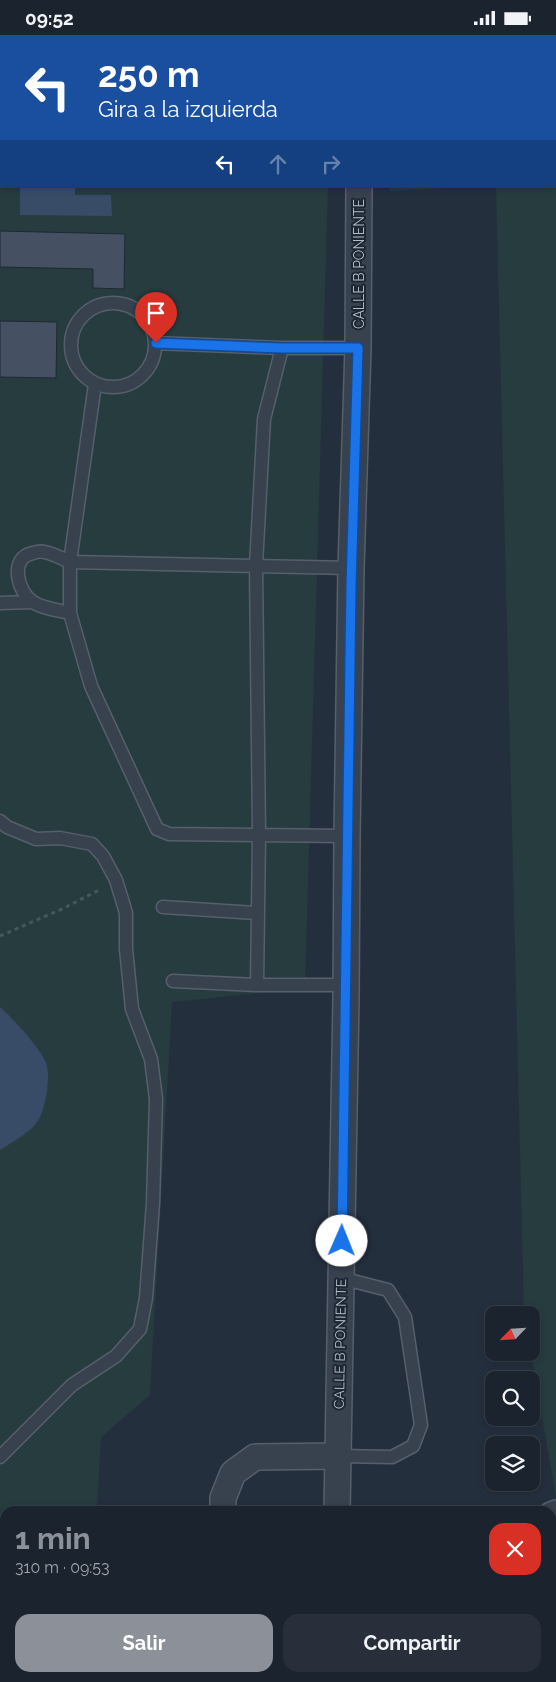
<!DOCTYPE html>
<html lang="es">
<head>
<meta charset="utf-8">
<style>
  body { margin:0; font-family:Raleway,sans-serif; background:#282f3a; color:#f1f3f6; height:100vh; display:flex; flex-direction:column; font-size:19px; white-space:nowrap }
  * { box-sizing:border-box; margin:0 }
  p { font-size:16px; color:#a0a4aa }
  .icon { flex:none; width:28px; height:28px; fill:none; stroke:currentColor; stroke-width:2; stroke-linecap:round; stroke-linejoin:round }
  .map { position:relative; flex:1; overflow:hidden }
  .sheet { position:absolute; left:0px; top:1471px; width:556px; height:176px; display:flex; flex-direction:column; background:#1b232e; border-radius:15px 15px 0 0; box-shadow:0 2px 8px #0003,0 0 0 1px #39404a }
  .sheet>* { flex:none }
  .guide { position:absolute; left:0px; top:0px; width:556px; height:152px; box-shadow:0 2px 8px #0003,0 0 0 1px #39404a; background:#1a4fa0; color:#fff; overflow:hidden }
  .needle { width:32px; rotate:245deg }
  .controls { position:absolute; left:485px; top:1271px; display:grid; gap:10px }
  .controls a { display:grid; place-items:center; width:55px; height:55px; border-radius:10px; background:#1b232e; box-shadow:0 2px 8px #0003,0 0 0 1px #39404a; font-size:25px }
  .pin { position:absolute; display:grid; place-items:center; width:42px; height:42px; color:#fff; margin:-51px -21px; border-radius:50% 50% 50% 0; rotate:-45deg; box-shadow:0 0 5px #0007 }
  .pin .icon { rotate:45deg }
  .me { position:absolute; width:55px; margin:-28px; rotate:1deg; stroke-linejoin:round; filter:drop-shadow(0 0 4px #0008) }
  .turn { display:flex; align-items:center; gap:18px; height:105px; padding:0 15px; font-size:22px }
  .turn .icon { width:65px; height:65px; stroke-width:2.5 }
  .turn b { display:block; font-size:35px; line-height:42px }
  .lanes { display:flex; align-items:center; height:48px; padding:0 15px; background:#0003; justify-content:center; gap:25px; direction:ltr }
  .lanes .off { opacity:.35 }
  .round { display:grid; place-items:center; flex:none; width:52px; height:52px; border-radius:15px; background:#282f3a }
  .summary { display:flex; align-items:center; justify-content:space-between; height:85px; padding:0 15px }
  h1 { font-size:30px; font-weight:700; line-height:38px; color:#8c9099 }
  .button { display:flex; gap:10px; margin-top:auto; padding:10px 15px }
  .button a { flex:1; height:58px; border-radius:15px; background:#8c9099; color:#fff; font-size:20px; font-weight:700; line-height:58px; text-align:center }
  .button a+a { background:#282f3a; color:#f1f3f6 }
  .status { display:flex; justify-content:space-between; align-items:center; height:35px; padding:0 25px; background:#1b232e; direction:ltr }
  .status svg { height:14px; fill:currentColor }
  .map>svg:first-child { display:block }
  .green { fill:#263c3f }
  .water { fill:#394c67 }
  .building { fill:#455162; stroke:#1f2835 }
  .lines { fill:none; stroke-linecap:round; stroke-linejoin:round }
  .lane-casing { stroke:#565f6c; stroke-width:15 }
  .street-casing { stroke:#565f6c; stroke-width:28 }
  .path { stroke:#44595c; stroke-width:3; stroke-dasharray:4 4; stroke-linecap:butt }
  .lane { stroke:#38414e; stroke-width:12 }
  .street { stroke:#38414e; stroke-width:25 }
  .route-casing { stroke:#114b97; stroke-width:12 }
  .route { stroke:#1a73e8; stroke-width:9 }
  .labels { text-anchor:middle; stroke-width:4; stroke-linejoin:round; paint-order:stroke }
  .street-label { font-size:14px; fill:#b4bcc9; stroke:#1d2633 }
</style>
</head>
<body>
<div class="status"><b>09:52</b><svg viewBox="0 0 49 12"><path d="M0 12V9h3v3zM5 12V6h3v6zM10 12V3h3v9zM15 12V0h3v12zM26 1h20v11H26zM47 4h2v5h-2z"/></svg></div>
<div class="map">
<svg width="556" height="1647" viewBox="0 0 556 1647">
  <rect width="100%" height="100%" fill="#242f3e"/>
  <path class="green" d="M 0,0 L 332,0 L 1,1 L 1,151 L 328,151 L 305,953 L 172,967 L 150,1360 L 101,1402 L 97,1476 L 5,1476 L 5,1642 L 87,1643 L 87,1647 L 0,1647 Z
    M 391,0 L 556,0 L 556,1462 L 531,1318 L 531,1280 L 524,1280 L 524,1278 L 496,151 L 555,151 L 555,1 Z
    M 390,151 L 488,151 L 390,156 Z"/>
  <path class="water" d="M 20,151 L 75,151 L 75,160 L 111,160 L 112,181 L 20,180 Z
    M 0,972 C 13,984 40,1012 46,1028 C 51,1042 46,1071 39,1084 C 31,1098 12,1107 0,1115 Z
    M 0,1548 L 5,1552 L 5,1643 L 0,1647 Z"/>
  <path class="building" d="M 0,196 L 125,199 L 124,254 L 93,253 L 93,234 L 0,232 Z
    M 0,286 L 57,287 L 56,343 L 0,342 Z"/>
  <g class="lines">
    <g class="lane-casing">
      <path id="lane" d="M71 310a42 42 0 1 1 84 0a42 42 0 1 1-84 0Z
        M 155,308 L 282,313
        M 0,568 L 32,567
        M 70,578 L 70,527 L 95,349
        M 0,786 L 7,792 L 36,804 L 60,803 L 92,809 L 103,821 L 116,845 L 126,878 L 126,914 L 132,974 L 151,1024 L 156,1064 L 153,1168 L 146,1263 L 140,1294 L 116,1321 L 72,1350 L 0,1422
        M 347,801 L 169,799 L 157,794 L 91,651 L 70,578 C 58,575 43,574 33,567 C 17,557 9,522 33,518 C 36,517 41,516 44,517 C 53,518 62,524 70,527 L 351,533
        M 163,872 L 257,878
        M 173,946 L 257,950
        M 346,950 L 257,950 L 259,800 L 256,530 L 264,384 L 282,313 L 358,313
        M 338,1421 L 392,1422 L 413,1411 L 421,1390 L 405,1282 L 388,1255 L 341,1243
        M 377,1642 L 390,1647"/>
    </g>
    <g class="street-casing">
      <path id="street" d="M 360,1 L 360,0
        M 223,1476 L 223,1463 L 233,1438 L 255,1422 L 338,1421
        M 337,1476 L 346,963 L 347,801 L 351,533 L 358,313 L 359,151
        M 551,1480 L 556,1478
        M 338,1647 L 338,1642"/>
    </g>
    <path class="path" d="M 0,901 L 62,874 L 101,854"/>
    <use href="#lane" class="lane"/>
    <use href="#street" class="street"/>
  </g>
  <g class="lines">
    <g class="route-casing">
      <path id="route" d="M 156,308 L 282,313 L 358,313 L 351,552 L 342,1206"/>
    </g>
    <use href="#route" class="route"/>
  </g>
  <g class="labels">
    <g class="street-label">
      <text transform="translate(359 229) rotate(-90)" y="5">CALLE B PONIENTE</text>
      <text transform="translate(340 1309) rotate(-89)" y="5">CALLE B PONIENTE</text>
    </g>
  </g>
</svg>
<div class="controls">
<a><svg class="needle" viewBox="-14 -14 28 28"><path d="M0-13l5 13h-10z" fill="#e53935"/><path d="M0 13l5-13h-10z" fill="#a0a4aa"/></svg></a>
<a><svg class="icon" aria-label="search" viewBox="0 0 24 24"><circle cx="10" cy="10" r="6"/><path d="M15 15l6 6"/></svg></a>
<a><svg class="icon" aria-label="layers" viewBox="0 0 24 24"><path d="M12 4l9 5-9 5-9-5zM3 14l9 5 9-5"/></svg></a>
</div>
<div class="pin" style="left:156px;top:308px;background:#d93025"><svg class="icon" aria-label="arrive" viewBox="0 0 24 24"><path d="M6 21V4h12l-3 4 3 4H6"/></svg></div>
<svg class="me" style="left:342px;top:1206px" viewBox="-20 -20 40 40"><circle r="19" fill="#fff"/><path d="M0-13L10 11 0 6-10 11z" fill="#1a73e8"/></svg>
<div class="guide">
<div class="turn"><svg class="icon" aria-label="left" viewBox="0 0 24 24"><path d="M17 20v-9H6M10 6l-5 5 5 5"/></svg><div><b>250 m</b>Gira a la izquierda</div></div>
<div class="lanes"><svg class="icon" aria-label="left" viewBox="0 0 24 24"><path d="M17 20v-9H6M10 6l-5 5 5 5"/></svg><svg class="icon off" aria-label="ahead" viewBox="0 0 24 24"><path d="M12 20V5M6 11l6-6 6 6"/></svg><svg class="icon off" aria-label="right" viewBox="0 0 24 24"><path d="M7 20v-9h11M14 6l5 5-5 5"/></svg></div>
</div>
<section class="sheet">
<div class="summary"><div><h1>1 min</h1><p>310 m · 09:53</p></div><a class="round" style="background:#d93025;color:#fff"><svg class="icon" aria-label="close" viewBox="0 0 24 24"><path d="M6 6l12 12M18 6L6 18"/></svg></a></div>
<div class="button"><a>Salir</a><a>Compartir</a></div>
</section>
</div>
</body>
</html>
